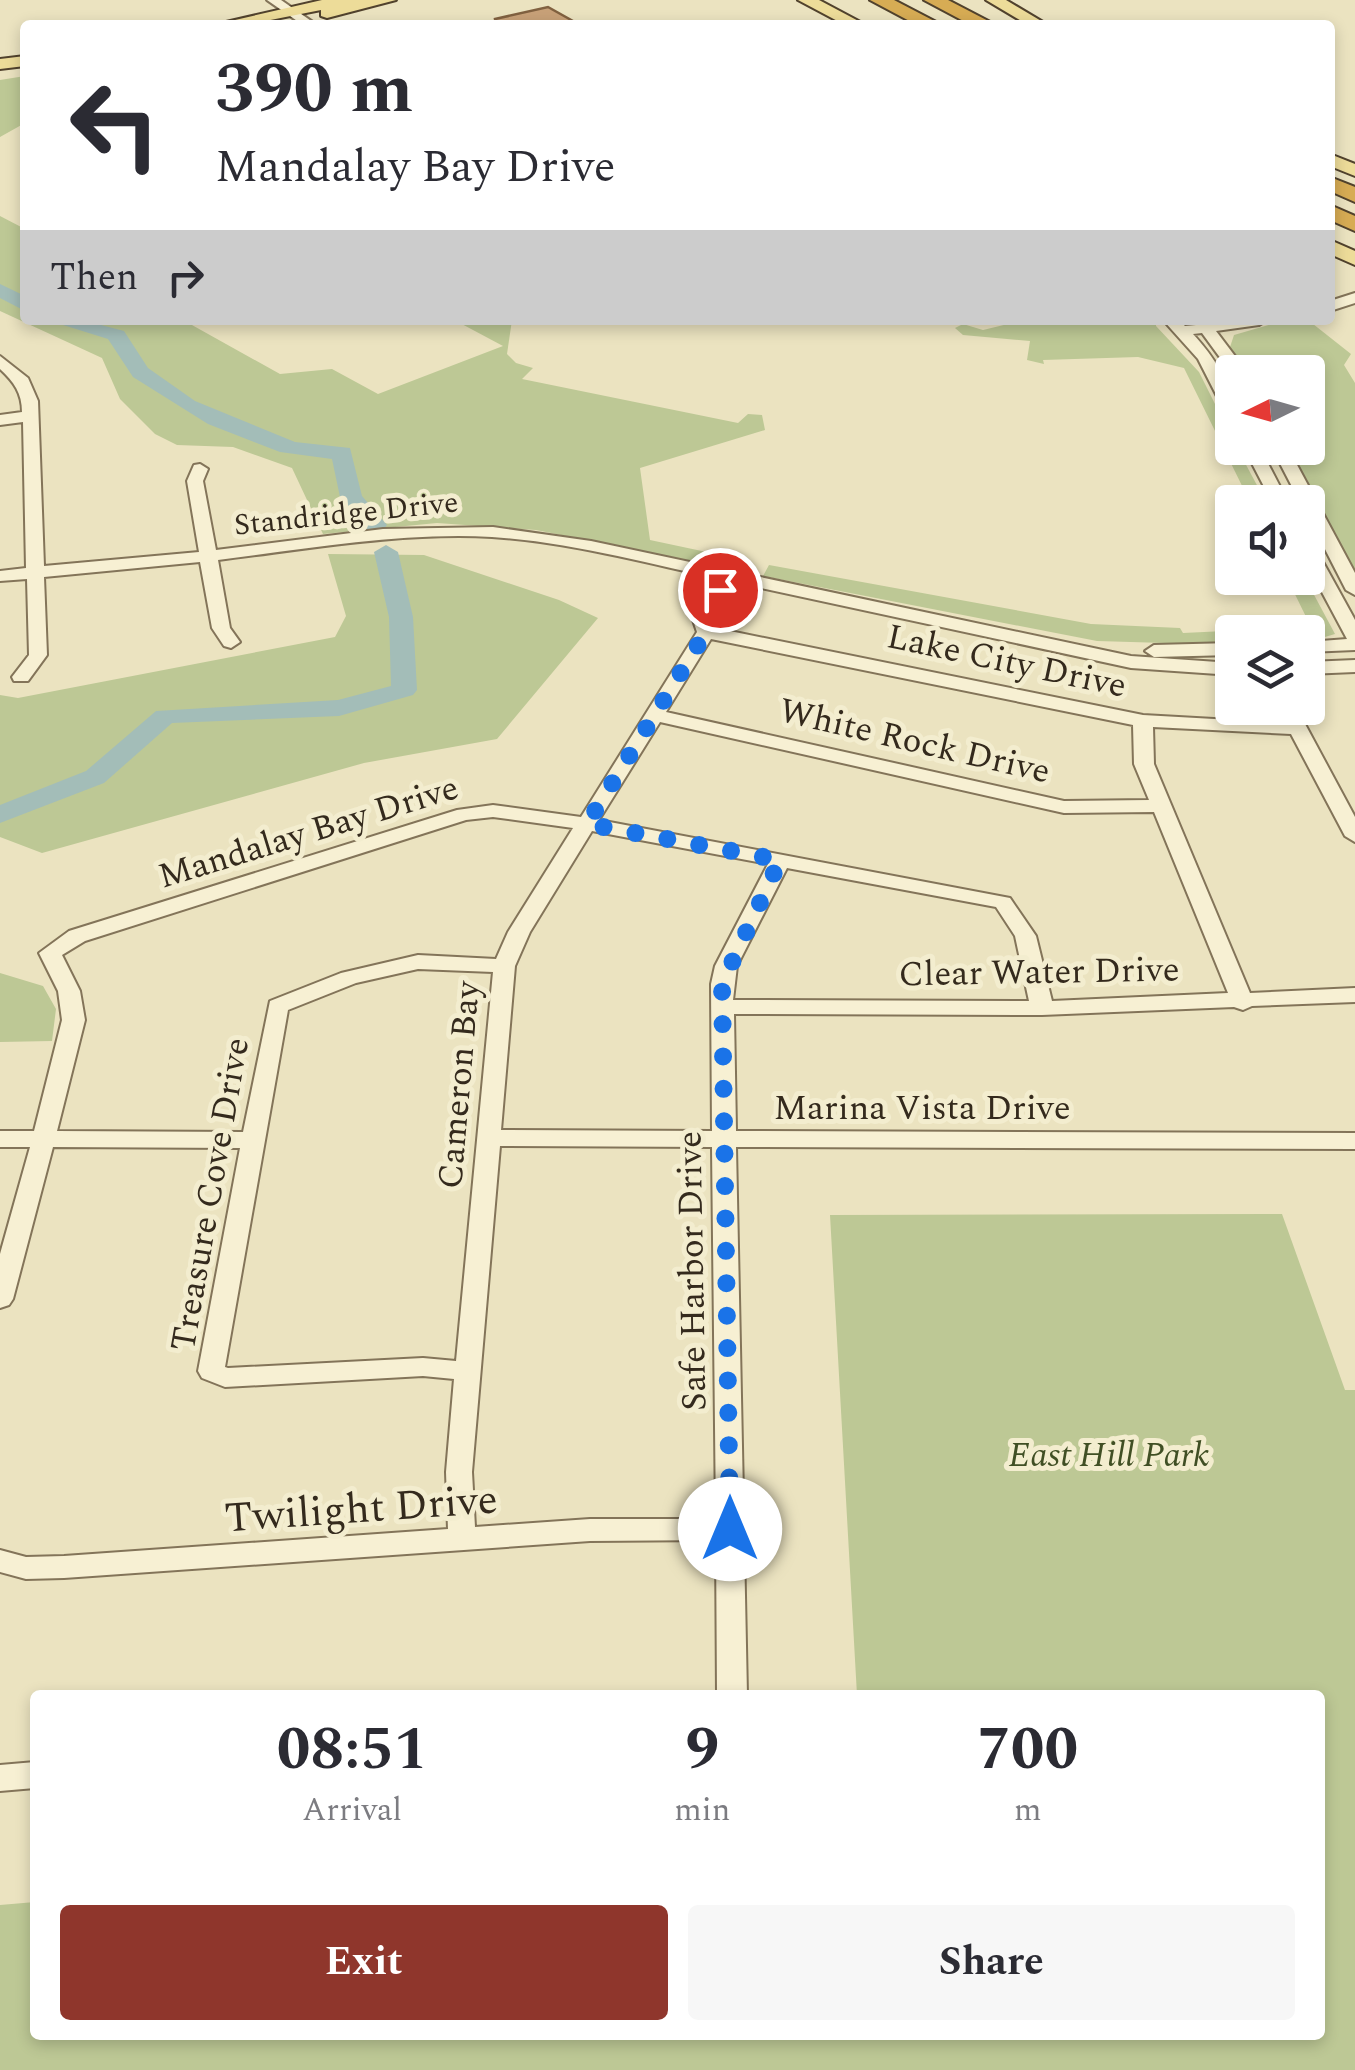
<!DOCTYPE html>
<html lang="en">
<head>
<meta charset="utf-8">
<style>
  body { margin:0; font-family:Spectral,serif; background:#f7f7f7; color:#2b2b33; height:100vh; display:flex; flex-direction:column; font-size:38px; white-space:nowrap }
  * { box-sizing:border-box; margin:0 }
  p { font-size:32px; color:#7c7c81 }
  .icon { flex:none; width:55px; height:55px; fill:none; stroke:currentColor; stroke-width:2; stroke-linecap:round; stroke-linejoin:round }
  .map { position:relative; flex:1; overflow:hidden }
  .drawer { position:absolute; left:30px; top:1690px; width:1295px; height:350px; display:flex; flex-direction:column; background:#fff; border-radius:10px; box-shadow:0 5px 15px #0003 }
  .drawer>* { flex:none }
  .banner { position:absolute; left:20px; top:20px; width:1315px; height:305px; border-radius:10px; box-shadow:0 5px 15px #0003; background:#fff; color:#2b2b33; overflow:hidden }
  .needle { width:65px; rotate:265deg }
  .controls { position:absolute; left:1215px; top:355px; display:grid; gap:20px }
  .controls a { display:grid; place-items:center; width:110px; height:110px; border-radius:10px; background:#fff; box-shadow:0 5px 15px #0003; font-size:50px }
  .pin { position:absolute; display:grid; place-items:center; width:85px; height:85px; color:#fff; margin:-42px; border:5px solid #fff; border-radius:50%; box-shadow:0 2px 10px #0007 }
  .me { position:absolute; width:110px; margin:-55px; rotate:0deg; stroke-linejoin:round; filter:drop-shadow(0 0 8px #0008) }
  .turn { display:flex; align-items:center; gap:35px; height:210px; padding:0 30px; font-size:45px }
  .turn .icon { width:130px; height:130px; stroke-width:2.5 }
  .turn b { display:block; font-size:70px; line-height:85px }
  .then { display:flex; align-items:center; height:95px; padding:0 30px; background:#0003; gap:20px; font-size:38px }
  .eta { display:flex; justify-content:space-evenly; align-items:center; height:170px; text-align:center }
  .eta b { font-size:60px; font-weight:700; line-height:70px }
  .button { display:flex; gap:20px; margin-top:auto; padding:20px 30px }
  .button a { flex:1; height:115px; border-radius:10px; background:#8f362c; color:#fff; font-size:40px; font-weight:700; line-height:115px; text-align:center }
  .button a+a { background:#f7f7f7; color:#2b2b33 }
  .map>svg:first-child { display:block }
  .green { fill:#bdc895 }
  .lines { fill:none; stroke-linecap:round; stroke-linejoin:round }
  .river { fill:#a3bdb8; fill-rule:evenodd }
  .building { fill:#c8a178; stroke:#816140; stroke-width:2.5 }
  .minor-casing { stroke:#837459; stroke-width:4 }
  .major-casing { stroke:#51422d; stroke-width:4 }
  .highway-casing { stroke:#51422d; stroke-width:4 }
  .minor { fill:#f7f0d3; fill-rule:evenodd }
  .major { fill:#eddc99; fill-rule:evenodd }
  .highway { fill:#d7ac54; fill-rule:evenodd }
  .route { stroke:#1a73e8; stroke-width:18; stroke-dasharray:0 32.4 }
  .labels { text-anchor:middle; stroke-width:10; stroke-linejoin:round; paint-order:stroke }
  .far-street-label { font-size:30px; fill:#342a1d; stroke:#f3edcf }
  .street-label { font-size:35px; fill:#342a1d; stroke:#f3edcf }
  .park-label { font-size:35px; font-style:italic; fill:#404f24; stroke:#f3edcf }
  .near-street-label { font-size:42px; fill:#342a1d; stroke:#f3edcf }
</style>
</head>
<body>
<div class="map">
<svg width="1355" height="2070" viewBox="0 0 1355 2070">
  <rect width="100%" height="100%" fill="#ebe3c0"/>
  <path class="green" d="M 25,76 L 25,123 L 0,137 L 0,80 Z
    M 0,216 L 25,229 L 25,320 L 183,320 L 280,374 L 332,369 L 378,394 L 503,346 L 458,322 L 512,320 L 507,354 L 516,363 L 533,368 L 522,379 L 738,423 L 748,414 L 762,415 L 765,430 L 640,468 L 650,540 L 730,557 L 740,567 L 733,569 L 536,530 L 437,523 L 323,534 L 292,468 L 233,447 L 177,445 L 155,434 L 120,399 L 102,358 L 0,311 Z
    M 1008,320 L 1156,320 L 1156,326 L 1199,372 L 1232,438 L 1232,448 L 1237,448 L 1266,502 L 1250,502 L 1184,368 L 1138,357 L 1043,360 L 1044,364 L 1027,360 L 1030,341 L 963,335 L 955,328 L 963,324 L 983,330 L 1012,323 Z
    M 1286,320 L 1308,320 L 1351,354 L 1344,365 L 1355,383 L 1355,574 L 1286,448 L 1308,448 L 1308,372 L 1246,372 L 1230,347 L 1234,335 Z
    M 328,554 L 424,555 L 559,600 L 598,618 L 497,739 L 364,763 L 42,853 L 0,837 L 0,695 L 18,698 L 335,637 L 346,616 Z
    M 769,565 L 1091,624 L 1180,628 L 1183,633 L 1311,627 L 1287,578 L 1305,578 L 1335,634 L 1308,642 L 1308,632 L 1232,632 L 1232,645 L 1097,641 L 763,576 Z
    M 0,973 L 43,986 L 56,1009 L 52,1041 L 0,1042 Z
    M 1282,1214 L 1345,1390 L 1355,1390 L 1355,2070 L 0,2070 L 0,1905 L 35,1902 L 35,2035 L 1320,2035 L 1320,1695 L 857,1695 L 830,1215 Z"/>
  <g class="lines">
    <path class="river" d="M 0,284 L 25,296 L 25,311 L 0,298 Z
      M 47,320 L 82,320 L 124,331 L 148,368 L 195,401 L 295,442 L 350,448 L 362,496 L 387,525 L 383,530 L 367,530 L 340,497 L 332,459 L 280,452 L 208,424 L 133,377 L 108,339 Z
      M 386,545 L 398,552 L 413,617 L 417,690 L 413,695 L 339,716 L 172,723 L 104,783 L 0,823 L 0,805 L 86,771 L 156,711 L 338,700 L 391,686 L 389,617 L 374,552 Z"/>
  </g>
  <path class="building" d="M 548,7 L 580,25 L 496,25 L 495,19 Z"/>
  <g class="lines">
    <g class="minor-casing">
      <path id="minor" d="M 267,0 L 281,0 L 317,25 L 303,25 Z
        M 1355,293 L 1355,303 L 1330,311 L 1330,301 Z
        M 1163,320 L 1179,320 L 1185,326 L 1196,325 L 1192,320 L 1267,320 L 1259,325 L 1216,331 L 1247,372 L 1232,374 L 1202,333 L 1193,334 C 1214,357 1232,383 1232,415 L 1224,410 L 1198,359 Z
        M 0,356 L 28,378 L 38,401 L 44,566 L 199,552 L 187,481 L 194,465 L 200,464 L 208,469 L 203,481 L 216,550 L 383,529 L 493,527 L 591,541 L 1131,656 L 1232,663 L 1232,675 L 1131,668 L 752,586 L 755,595 L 732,627 L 725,630 L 1143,715 L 1305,724 L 1355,817 L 1355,842 L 1345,836 L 1291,734 L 1153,727 L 1154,764 L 1250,993 L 1355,988 L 1355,1002 L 1252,1006 L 1243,1010 L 1234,1007 L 1042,1015 L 734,1014 L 736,1131 L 1355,1133 L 1355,1149 L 736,1147 L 747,1695 L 717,1695 L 716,1540 L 590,1541 L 64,1578 L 26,1579 L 0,1572 L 0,1550 L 26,1557 L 64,1556 L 448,1529 L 446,1472 L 454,1379 L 423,1376 L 225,1387 L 202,1378 L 198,1371 L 240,1148 L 53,1147 L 13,1299 L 9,1305 L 0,1308 L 0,1254 L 30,1147 L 0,1147 L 0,1131 L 34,1131 L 62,1020 L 58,991 L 39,953 L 69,931 L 457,810 L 493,805 L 581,817 L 697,632 L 692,617 L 713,586 L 726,580 C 649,564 571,542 492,537 C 401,532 308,549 218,560 L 230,628 L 240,642 L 231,648 L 224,646 L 212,628 L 200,562 L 44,577 L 47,655 L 28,681 L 14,681 L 12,677 L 29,655 L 27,579 L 0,581 L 0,571 L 26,568 L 23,422 L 0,425 L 0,415 L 22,412 C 22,393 14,382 0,369 ZM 735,589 L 737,595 L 720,619 L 712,622 L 710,617 L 726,594 ZM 711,639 L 1133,725 L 1134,764 L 1149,800 L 1064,801 L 666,712 ZM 660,722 L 1064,813 L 1154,812 L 1228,993 L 1052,1001 L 1036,936 L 1010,898 L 599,820 ZM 493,817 L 573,828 L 508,932 L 496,959 L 418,955 L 341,973 L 270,1001 L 243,1132 L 57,1131 L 85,1020 L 80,991 L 62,955 L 85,941 L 466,820 ZM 592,831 L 768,864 L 715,966 L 711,984 L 712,1131 L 501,1130 L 515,966 L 530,932 ZM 787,868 L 996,907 L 1015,936 L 1029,1001 L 733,1000 L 737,966 ZM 418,969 L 493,972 L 456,1361 L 423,1358 L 228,1368 L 225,1367 L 288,1010 L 356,983 ZM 500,1146 L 712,1147 L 716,1519 L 590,1519 L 475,1527 L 472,1472 Z
        M 1244,448 L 1260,448 L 1288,502 L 1272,502 Z
        M 1272,448 L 1288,448 L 1355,573 L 1355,595 L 1346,590 L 1308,516 L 1308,502 L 1300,502 Z
        M 1308,546 L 1317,551 L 1355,620 L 1355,650 L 1308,652 L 1308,642 L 1347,639 L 1308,566 Z
        M 1232,643 L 1232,655 L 1154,657 L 1145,651 L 1154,645 Z
        M 1355,660 L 1355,672 L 1308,674 L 1308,662 Z
        M 35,1762 L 35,1788 L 0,1791 L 0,1765 Z"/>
    </g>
    <g class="major-casing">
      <path id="major" d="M 322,0 L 396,0 L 327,18 L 321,16 L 321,10 L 245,25 L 213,25 Z
        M 798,0 L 819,0 L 866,25 L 845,25 Z
        M 986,0 L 1006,0 L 1048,25 L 1028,25 Z
        M 25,56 L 25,66 L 0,69 L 0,59 Z
        M 1330,154 L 1355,164 L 1355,176 L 1330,166 Z
        M 1330,240 L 1355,251 L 1355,265 L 1330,254 Z"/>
    </g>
    <g class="highway-casing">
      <path id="highway" d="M 870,0 L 894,0 L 942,25 L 917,25 Z
        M 924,0 L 948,0 L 996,25 L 971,25 Z
        M 1330,177 L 1355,187 L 1355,202 L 1330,191 Z
        M 1330,205 L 1355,216 L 1355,231 L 1330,220 Z"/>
    </g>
    <use href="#minor" class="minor"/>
    <use href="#major" class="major"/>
    <use href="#highway" class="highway"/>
  </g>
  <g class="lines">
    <path class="route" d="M 720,590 L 701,617 L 706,632 L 587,824 L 780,860 L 722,984 L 730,1529"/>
  </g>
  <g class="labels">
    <g class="far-street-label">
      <text transform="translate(346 513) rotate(-6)" y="10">Standridge Drive</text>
    </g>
    <g class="street-label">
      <text transform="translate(1007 660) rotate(12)" y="12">Lake City Drive</text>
      <text transform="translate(915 740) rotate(13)" y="12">White Rock Drive</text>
      <text transform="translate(308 831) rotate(-17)" y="12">Mandalay Bay Drive</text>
      <text transform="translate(1039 971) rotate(-1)" y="12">Clear Water Drive</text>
      <text transform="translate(458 1085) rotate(-85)" y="12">Cameron Bay</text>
      <text x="922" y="1119">Marina Vista Drive</text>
      <text transform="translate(209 1194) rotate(-80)" y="12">Treasure Cove Drive</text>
      <text transform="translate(691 1271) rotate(-91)" y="12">Safe Harbor Drive</text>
    </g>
    <g class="park-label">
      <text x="1109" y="1466">East Hill Park</text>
    </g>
    <g class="near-street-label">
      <text transform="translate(361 1507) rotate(-4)" y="15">Twilight Drive</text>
    </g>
  </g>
</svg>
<div class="controls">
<a><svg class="needle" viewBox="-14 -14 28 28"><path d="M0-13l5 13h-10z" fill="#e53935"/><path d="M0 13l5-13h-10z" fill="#7c7c81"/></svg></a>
<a><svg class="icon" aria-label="sound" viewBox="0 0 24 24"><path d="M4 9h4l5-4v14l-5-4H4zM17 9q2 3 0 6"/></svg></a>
<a><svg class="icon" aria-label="layers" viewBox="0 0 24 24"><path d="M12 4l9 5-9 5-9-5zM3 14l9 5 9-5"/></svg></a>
</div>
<div class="pin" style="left:720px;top:590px;background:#d93025"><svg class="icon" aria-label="arrive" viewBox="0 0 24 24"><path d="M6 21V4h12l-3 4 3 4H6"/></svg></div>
<svg class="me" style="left:730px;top:1529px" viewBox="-20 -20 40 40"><circle r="19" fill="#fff"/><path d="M0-13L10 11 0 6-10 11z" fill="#1a73e8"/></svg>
<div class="banner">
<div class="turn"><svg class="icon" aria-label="left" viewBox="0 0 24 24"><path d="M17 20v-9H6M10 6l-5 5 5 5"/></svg><div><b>390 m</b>Mandalay Bay Drive</div></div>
<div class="then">Then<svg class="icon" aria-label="right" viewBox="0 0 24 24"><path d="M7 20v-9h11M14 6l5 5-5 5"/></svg></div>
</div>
<section class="drawer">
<div class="eta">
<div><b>08:51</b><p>Arrival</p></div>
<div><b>9</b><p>min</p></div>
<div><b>700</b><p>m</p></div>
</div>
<div class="button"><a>Exit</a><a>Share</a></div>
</section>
</div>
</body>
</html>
